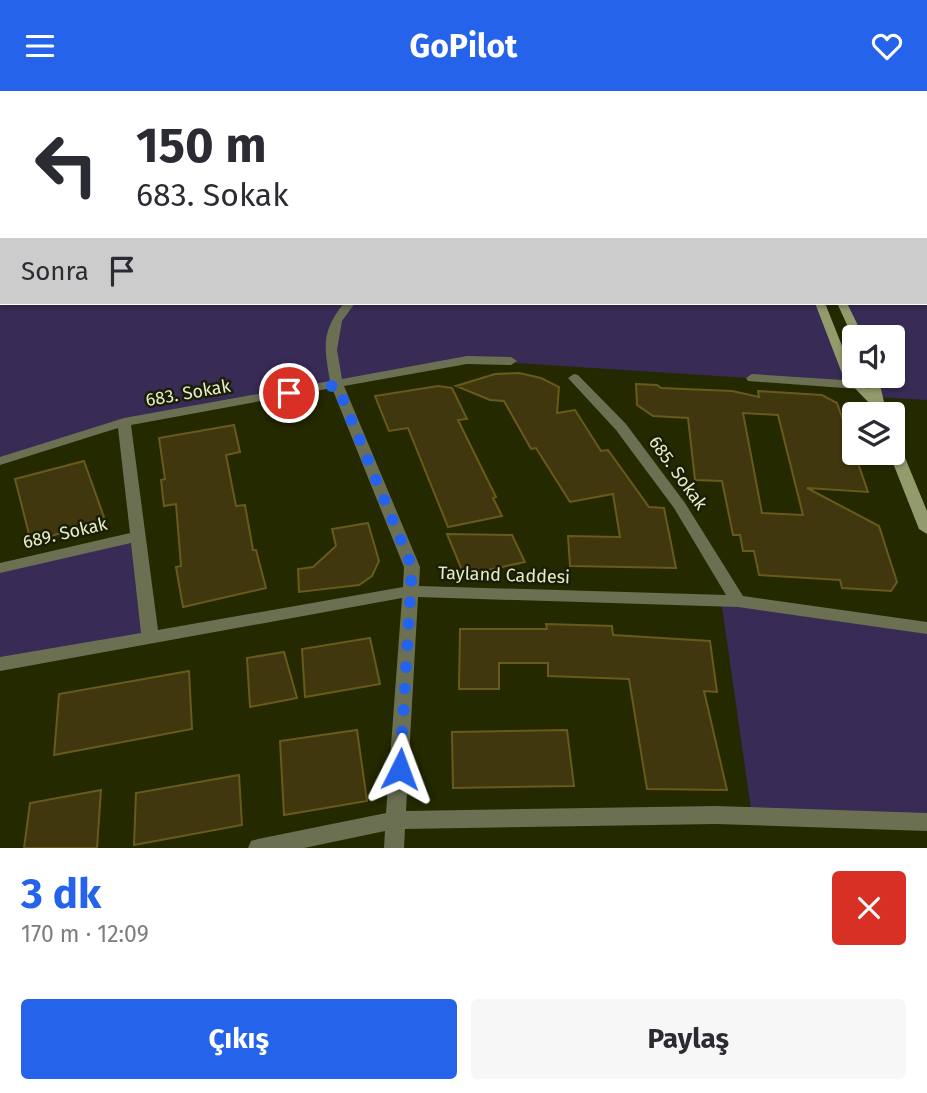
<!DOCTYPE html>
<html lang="tr">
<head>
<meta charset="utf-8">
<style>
  body { margin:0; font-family:"Fira Sans",sans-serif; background:#f7f7f7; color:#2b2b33; height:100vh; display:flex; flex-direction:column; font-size:26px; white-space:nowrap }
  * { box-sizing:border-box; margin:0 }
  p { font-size:23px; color:#7c7c81 }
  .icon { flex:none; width:38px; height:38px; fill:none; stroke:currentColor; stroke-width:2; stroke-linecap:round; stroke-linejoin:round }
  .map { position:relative; height:757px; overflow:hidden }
  .details { display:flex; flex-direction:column; background:#fff; flex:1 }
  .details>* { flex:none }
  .guide { position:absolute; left:0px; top:0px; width:928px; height:214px; box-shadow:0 2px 5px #0004; background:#fff; color:#2b2b33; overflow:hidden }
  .fabs { position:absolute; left:842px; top:234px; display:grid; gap:14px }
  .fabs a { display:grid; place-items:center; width:63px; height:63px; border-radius:7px; background:#fff; box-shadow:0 2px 5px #0004; font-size:35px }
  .pin { position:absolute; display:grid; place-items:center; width:60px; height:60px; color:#fff; margin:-30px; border:4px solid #fff; border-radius:50%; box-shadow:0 2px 7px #0007 }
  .me { position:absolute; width:77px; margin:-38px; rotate:3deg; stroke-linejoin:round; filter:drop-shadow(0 0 5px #0008) }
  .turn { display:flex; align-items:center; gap:24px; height:147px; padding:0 21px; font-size:32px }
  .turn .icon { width:91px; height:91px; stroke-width:2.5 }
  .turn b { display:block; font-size:49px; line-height:60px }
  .then { display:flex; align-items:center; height:66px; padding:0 21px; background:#0003; gap:14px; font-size:26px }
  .round { display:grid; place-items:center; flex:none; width:74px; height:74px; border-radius:7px; background:#f7f7f7 }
  .head { display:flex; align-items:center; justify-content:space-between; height:119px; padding:0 21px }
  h1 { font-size:42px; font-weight:700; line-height:52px; color:#2563eb }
  .button { display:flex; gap:14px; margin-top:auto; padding:14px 21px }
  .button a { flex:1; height:80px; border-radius:7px; background:#2563eb; color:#fff; font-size:28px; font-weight:700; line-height:80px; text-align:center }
  .button a+a { background:#f7f7f7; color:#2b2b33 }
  header { display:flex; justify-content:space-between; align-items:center; height:91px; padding:0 21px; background:#2563eb; color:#fff; font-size:32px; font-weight:700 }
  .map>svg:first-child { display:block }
  .green { fill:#382b55 }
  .building { fill:#40370e; stroke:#685a1d; stroke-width:2; fill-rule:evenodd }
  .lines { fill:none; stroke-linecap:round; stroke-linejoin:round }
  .minor { fill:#6b7053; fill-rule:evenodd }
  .secondary { fill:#939a6b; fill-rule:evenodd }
  .route { stroke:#2563eb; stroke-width:12; stroke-dasharray:0 21.6 }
  .labels { text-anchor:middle; stroke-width:5; stroke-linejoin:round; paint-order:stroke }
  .street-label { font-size:18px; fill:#e6edc7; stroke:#1b1e06 }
</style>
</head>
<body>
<header><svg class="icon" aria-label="menu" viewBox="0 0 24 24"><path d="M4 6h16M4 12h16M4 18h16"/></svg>GoPilot<svg class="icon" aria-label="heart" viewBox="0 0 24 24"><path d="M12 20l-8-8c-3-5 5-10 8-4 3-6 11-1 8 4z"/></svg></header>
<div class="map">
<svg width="927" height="757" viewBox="0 0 927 757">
  <rect width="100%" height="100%" fill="#242900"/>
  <path class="green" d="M 0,0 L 927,0 L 927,109 L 926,2 L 2,2 L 0,32 Z
    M 927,146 L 927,309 L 876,306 L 872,285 L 892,285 L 892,247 L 858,247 L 842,212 L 926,212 Z
    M 0,210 L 820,212 L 849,285 L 858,294 L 467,269 L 124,331 L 0,370 Z
    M 139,445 L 150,545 L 0,573 L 0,477 Z
    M 721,509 L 927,537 L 927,731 L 752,725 Z"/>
  <path class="building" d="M 519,282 L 541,287 L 559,296 L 557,322 L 575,319 L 601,360 L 608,359 L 649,416 L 664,417 L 676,477 L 570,475 L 568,445 L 620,446 L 613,403 L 570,411 L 536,357 L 531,358 L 504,310 L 490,309 L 456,295 L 495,283 Z
    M 636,293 L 657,294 L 661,297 L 732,300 L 759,306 L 758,300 L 822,304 L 837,312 L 868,401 L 807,397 L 879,435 L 897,491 L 891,500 L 842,497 L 840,489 L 759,484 L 754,460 L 743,460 L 740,444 L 733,444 L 722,390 L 695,389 L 688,327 L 653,325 L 637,314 ZM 743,322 L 778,324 L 803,424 L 762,422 Z
    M 438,295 L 452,297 L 467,328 L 458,329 L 496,406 L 493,407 L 502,425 L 448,436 L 408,337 L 389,340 L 375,305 Z
    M 234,334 L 240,361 L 226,364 L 236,415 L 245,414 L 253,459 L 256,459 L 266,497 L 183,516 L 176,476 L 181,475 L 176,413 L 164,415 L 161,389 L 165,388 L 159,347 Z
    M 84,370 L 105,429 L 31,451 L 15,388 Z
    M 368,432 L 379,470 L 372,485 L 359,494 L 299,501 L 298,478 L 313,476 L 336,455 L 332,438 Z
    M 447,443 L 512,444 L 525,471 L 464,484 Z
    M 546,533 L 612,535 L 613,544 L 710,550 L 717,601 L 704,600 L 727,699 L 647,698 L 629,588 L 548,585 L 548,572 L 499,572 L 499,598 L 459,598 L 460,538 L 547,538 Z
    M 370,547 L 380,593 L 305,606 L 302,558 Z
    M 284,561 L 297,607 L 250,616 L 247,567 Z
    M 189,580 L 192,638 L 54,664 L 59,603 Z
    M 357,639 L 367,710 L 284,724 L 280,650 Z
    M 567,639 L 574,695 L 453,697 L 452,641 Z
    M 239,684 L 242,734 L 134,754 L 136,702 Z
    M 101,699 L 97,757 L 24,757 L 30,712 Z"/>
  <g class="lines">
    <path class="minor" d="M 344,212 L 355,212 L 342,230 L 337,259 L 342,288 L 467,265 L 511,266 L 517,270 L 511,274 L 467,273 L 344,295 L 420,476 L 419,495 L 726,504 L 674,417 L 616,339 L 568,287 L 574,283 L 578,284 L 626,333 L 685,412 L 743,505 L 927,531 L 927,543 L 738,516 L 418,506 L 406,720 L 716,715 L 927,722 L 927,740 L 716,733 L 405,738 L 404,757 L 384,757 L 385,740 L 304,757 L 248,757 L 251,750 L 258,748 L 386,722 L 402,507 L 0,580 L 0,566 L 141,542 L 131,452 L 0,482 L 0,472 L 130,442 L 118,337 L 0,374 L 0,366 L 124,327 L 330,290 C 324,255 321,241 344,212 ZM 332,297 L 404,476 L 403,496 L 158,539 L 131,334 Z
      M 752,283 L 858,290 L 864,294 L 858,298 L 748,290 L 746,287 Z"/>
    <path class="secondary" d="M 2,85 L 2,91 L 0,92 L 0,86 Z
      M 926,123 L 927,123 L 927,129 L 926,129 Z
      M 815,212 L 825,212 L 854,285 L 869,298 L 866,285 L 878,285 L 887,324 L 874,324 L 872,315 L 843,285 Z
      M 837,212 L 847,212 L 864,247 L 854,247 L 854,249 Z
      M 892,348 L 899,352 L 927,420 L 927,443 L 919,438 L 889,362 L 892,362 Z"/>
  </g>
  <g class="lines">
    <path class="route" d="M 289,302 L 337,294 L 412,476 L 400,678"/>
  </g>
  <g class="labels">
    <g class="street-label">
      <text transform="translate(188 302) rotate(-10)" y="6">683. Sokak</text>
      <text transform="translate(678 382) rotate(54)" y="6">685. Sokak</text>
      <text transform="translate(65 442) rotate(-13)" y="6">689. Sokak</text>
      <text transform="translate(504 484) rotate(2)" y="6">Tayland Caddesi</text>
    </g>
  </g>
</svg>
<div class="fabs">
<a><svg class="icon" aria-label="sound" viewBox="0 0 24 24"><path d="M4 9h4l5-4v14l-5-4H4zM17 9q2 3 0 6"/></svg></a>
<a><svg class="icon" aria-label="layers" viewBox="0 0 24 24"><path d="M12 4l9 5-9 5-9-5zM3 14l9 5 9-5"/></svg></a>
</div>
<div class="pin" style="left:289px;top:302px;background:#d93025"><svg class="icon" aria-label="arrive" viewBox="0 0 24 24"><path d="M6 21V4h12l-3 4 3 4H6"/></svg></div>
<svg class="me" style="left:400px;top:678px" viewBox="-20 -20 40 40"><path d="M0-17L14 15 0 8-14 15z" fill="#2563eb" stroke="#fff" stroke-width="4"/></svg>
<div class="guide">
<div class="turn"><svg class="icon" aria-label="left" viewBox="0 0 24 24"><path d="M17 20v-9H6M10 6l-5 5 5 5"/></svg><div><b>150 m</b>683. Sokak</div></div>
<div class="then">Sonra<svg class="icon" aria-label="arrive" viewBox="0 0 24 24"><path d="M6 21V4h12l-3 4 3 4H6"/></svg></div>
</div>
</div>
<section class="details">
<div class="head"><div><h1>3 dk</h1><p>170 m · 12:09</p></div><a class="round" style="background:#d93025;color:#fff"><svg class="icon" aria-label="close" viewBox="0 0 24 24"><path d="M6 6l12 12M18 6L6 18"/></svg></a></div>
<div class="button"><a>Çıkış</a><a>Paylaş</a></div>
</section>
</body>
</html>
